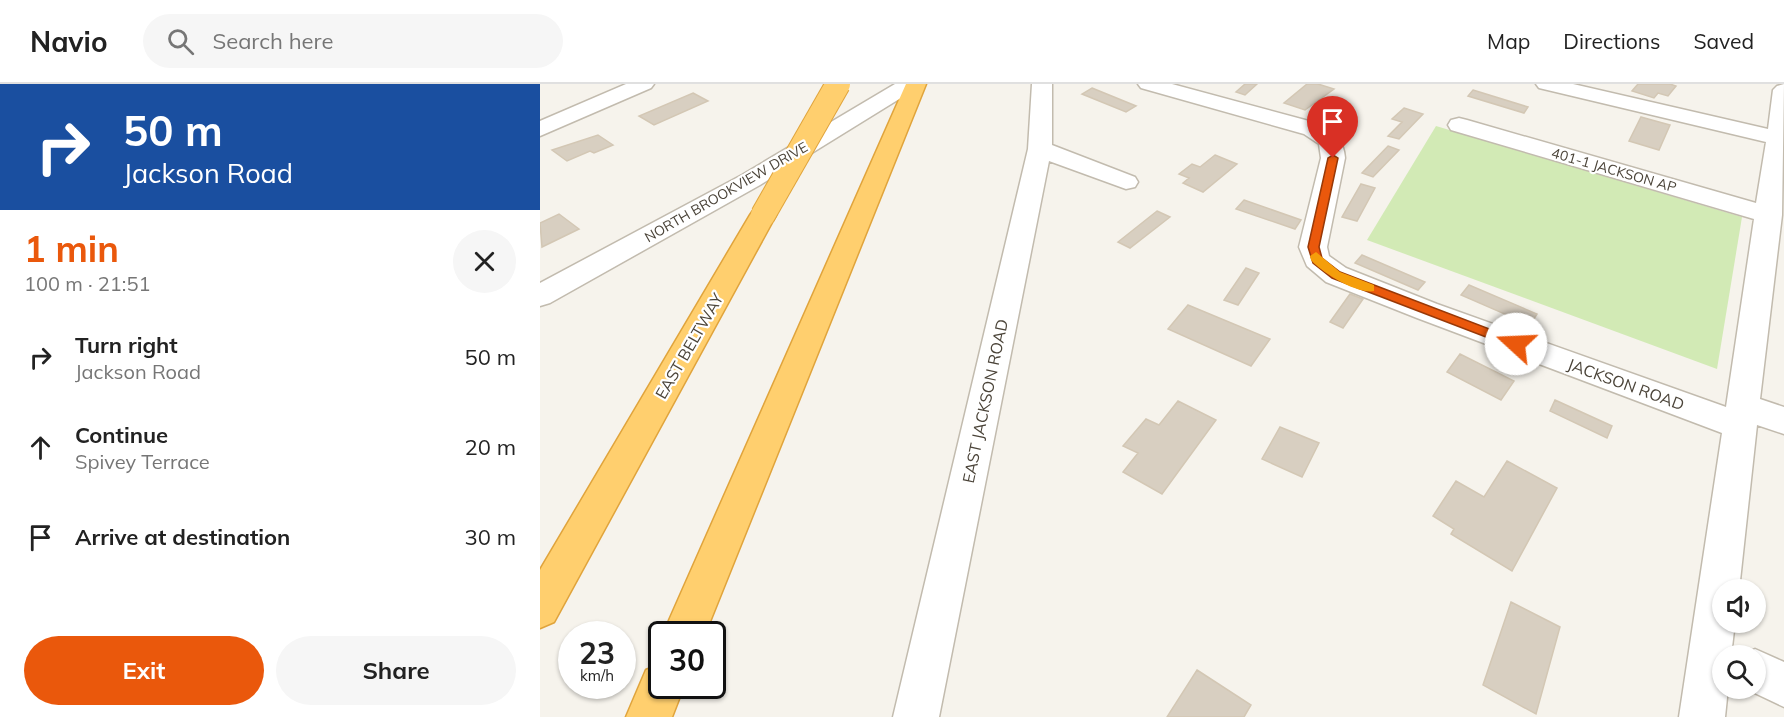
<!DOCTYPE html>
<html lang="en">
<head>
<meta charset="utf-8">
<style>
  body { margin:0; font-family:Mulish,sans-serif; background:#f6f6f6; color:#222; height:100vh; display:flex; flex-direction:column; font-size:22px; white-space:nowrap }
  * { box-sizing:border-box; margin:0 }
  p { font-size:20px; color:#767676 }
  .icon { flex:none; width:33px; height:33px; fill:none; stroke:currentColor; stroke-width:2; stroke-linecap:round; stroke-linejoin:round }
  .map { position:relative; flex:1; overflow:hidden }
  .drawer { display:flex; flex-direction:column; background:#fff; width:540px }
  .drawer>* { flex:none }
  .banner { background:#1a4fa0; color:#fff; overflow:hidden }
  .tools { position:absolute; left:1172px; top:495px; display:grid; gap:12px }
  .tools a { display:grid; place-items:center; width:54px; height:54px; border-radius:50%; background:#fff; box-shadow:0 2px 4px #0004; font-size:30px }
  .speed { position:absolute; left:18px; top:537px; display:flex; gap:12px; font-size:30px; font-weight:700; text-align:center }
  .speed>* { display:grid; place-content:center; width:78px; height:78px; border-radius:50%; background:#fff; box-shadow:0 2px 4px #0004; line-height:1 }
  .speed small { font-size:15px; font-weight:400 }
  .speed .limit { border:3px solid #111; border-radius:9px; background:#fff; color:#111 }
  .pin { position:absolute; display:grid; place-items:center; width:51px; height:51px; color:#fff; margin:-62px -26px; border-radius:50% 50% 50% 0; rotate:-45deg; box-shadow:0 0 6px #0007 }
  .pin .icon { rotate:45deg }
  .me { position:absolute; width:66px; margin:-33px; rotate:290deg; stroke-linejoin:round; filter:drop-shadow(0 0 4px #0008) }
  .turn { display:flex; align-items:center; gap:21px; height:126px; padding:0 24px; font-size:27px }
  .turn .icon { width:78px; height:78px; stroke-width:2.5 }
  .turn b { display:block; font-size:42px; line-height:51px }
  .round { display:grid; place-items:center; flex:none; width:63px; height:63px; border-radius:32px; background:#f6f6f6 }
  .headline { display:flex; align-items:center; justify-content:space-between; height:102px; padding:0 24px }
  h1 { font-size:36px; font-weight:700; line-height:45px; color:#ea580c }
  .primary-button { display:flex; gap:12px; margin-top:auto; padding:12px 24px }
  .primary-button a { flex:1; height:69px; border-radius:36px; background:#ea580c; color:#fff; font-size:24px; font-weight:700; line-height:69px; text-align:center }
  .primary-button a+a { background:#f6f6f6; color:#222 }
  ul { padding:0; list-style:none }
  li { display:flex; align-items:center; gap:18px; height:90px; padding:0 24px }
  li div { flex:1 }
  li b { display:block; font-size:22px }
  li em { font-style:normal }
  header { display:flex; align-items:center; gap:36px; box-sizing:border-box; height:84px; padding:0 30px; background:#fff; border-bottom:2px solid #e0e0e0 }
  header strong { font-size:28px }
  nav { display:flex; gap:33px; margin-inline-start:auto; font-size:21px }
  .search { width:420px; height:54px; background:#f6f6f6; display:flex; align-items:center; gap:15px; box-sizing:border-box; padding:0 21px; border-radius:33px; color:#767676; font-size:22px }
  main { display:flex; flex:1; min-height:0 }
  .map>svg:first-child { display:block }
  .green { fill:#d2eab5 }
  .building { fill:#d8cfc1; stroke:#d3c7b4; stroke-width:1.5 }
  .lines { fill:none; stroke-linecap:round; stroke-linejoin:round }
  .minor-casing { stroke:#c2bbae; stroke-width:3 }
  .highway-casing { stroke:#e0a43c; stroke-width:3 }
  .minor { fill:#fff; fill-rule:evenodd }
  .highway { fill:#ffcf6e; fill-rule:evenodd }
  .highway-bridge-casing { stroke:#e0a43c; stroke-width:26; stroke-linecap:butt }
  .highway-bridge { stroke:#ffcf6e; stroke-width:24 }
  .route { fill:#ea580c; stroke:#983908; stroke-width:1.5 }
  .slow { fill:#f59e0b }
  .labels { text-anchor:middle; stroke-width:4.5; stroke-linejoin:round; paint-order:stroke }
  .far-street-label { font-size:14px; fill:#4b4439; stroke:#fff }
  .street-label { font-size:16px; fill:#4b4439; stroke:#fff }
</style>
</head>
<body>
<header>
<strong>Navio</strong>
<div class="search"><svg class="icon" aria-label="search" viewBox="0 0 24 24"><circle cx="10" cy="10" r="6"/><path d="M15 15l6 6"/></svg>Search here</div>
<nav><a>Map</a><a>Directions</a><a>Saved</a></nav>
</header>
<main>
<section class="drawer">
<div class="banner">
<div class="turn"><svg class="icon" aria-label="right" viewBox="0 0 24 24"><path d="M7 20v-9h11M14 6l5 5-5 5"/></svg><div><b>50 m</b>Jackson Road</div></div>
</div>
<div class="headline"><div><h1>1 min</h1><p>100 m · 21:51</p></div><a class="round"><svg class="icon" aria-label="close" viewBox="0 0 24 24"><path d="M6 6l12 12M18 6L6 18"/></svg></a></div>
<ul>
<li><svg class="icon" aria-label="right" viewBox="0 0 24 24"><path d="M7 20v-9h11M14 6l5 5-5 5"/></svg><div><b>Turn right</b><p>Jackson Road</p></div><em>50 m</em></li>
<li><svg class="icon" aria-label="ahead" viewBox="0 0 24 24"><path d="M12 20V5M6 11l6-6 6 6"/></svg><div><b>Continue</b><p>Spivey Terrace</p></div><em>20 m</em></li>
<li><svg class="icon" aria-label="arrive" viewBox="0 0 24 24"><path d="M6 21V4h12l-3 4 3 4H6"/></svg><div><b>Arrive at destination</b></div><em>30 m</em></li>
</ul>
<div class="primary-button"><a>Exit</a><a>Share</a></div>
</section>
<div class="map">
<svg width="1244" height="633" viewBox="0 0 1244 633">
  <rect width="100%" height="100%" fill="#f6f3ec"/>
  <path class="green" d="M 896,42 L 1202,133 L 1177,285 L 827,156 Z"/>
  <path class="building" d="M 705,0 L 717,0 L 705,11 L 696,8 Z
    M 767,0 L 778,0 L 794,5 L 765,26 L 744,19 Z
    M 1098,0 L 1130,0 L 1136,2 L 1128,12 L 1118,9 L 1114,14 L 1092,7 Z
    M 552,4 L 596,22 L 586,28 L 542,10 Z
    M 933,6 L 988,23 L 984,29 L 928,12 Z
    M 153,9 L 168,17 L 114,41 L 99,32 Z
    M 864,24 L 883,30 L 859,55 L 848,52 L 862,38 L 852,35 Z
    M 1101,33 L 1130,41 L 1119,66 L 1089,57 Z
    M 58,51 L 73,61 L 54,69 L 50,67 L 27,77 L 12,66 Z
    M 848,62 L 859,66 L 833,93 L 822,89 Z
    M 675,71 L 697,80 L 663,108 L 643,99 L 649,94 L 639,90 L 652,80 L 660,83 Z
    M 821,100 L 835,104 L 817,137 L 802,133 Z
    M 704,116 L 761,136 L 755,145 L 696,125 Z
    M 617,127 L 630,133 L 590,164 L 578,158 Z
    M 19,130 L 39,145 L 2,163 L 0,139 Z
    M 822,171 L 885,198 L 878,206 L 815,179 Z
    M 706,184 L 719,189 L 698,221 L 684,216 Z
    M 929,201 L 997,230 L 990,241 L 921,211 Z
    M 810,210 L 823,215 L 803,244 L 790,238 Z
    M 648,221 L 730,255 L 711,282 L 628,245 Z
    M 920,270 L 974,297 L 961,316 L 907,288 Z
    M 1015,316 L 1072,342 L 1067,354 L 1010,327 Z
    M 638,317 L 676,336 L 622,410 L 583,388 L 598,369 L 583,362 L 606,335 L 619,341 Z
    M 740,343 L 779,359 L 762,393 L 722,375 Z
    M 967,377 L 1017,404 L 972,487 L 911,450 L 914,445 L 893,432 L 916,397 L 944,413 Z
    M 971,518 L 1020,543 L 996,630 L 943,601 Z
    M 657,586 L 711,621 L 704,633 L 627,633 Z"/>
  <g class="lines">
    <g class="minor-casing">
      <path id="minor" d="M 86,0 L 114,0 L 111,4 L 0,52 L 0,37 Z
        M 355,0 L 380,0 L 377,4 L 220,101 L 10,219 L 0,222 L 0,199 L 202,91 Z
        M 492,0 L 512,0 L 512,61 L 595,93 L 598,98 L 595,103 L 586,105 L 509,77 L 399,633 L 353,633 L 488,65 Z
        M 598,0 L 632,0 L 780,40 C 794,48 804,57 805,74 L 787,163 L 789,172 L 806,184 L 897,220 L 1186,323 L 1214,135 L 911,46 L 908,41 L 911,36 L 919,34 L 927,36 L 1216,119 L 1226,58 L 999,4 L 996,0 L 1033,0 L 1228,45 L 1233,6 L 1237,2 L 1244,0 L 1242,131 L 1220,315 L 1244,323 L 1244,350 L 1217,341 L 1199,506 L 1182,506 L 1182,538 L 1195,538 L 1191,572 L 1182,572 L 1182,604 L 1188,604 L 1185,633 L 1139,633 L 1182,349 L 877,234 L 786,198 L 767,182 L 759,163 L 781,74 L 779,60 L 764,50 L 601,4 Z
        M 1215,565 L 1244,578 L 1244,623 L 1204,604 L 1215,604 L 1215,572 L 1200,572 Z"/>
    </g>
    <g class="highway-casing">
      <path id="highway" d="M 366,0 L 386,0 L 165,550 L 123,550 Z
        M 223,123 L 232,125 L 236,131 L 14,538 L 0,544 L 0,486 L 210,131 L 214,125 Z
        M 122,580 L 122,602 L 144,602 L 132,633 L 86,633 L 106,586 Z"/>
    </g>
    <use href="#minor" class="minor"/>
    <use href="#highway" class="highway"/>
    <g class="highway-bridge-casing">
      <path id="highway-bridge" d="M 223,131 L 298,0"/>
    </g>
    <use href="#highway-bridge" class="highway-bridge"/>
  </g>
  <path class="route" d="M 793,71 L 798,74 L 779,163 L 782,174 L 800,188 L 981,257 L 983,260 L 981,263 L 972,263 L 792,194 L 773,179 L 768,163 L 788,74 Z"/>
  <path class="slow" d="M 776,168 L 800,188 L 834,201 L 834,207 C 818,211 781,188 771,176 L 770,172 Z"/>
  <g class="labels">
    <g class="far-street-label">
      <text transform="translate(1074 86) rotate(16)" y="5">401-1 JACKSON AP</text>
      <text transform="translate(186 108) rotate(-30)" y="5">NORTH BROOKVIEW DRIVE</text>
    </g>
    <g class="street-label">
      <text transform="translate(149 262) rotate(-60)" y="6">EAST BELTWAY</text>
      <text transform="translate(1086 300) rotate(20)" y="6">JACKSON ROAD</text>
      <text transform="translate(445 317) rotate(-78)" y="6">EAST JACKSON ROAD</text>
    </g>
  </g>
</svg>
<div class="tools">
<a><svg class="icon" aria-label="sound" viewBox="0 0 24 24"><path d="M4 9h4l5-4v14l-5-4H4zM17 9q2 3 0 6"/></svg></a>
<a><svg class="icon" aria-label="search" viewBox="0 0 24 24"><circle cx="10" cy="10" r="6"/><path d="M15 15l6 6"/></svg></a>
</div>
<div class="speed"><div>23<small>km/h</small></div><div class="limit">30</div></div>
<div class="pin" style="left:793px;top:74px;background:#d93025"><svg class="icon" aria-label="arrive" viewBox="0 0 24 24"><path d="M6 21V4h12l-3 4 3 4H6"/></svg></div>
<svg class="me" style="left:976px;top:260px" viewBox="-20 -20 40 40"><circle r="19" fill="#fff"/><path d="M0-13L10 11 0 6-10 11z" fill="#ea580c"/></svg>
</div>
</main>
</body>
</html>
